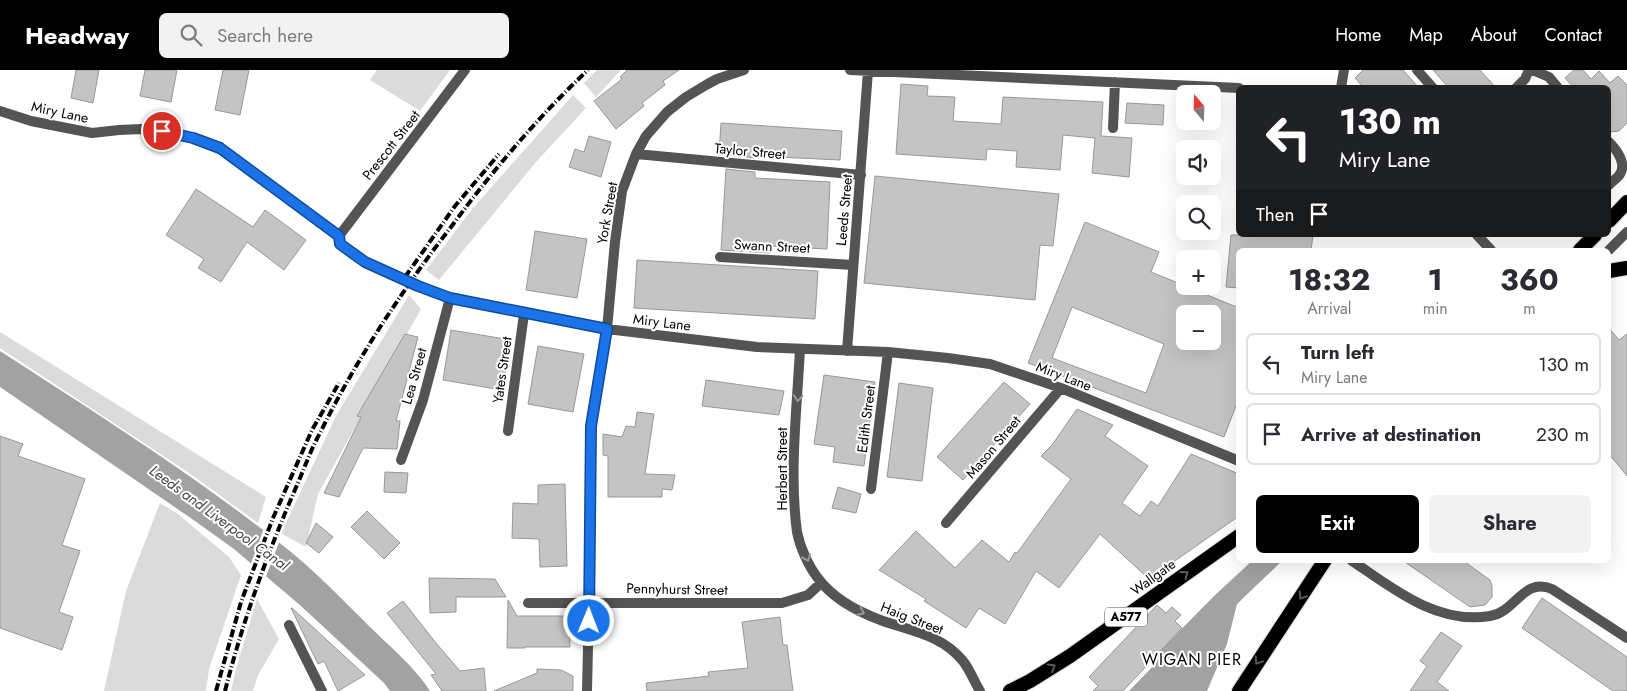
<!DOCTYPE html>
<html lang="en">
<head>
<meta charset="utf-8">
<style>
  body { margin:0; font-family:Jost,sans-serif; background:#f2f2f3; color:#2b2b33; height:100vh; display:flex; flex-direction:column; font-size:19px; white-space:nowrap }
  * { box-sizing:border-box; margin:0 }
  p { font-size:16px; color:#7c7c81 }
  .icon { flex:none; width:28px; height:28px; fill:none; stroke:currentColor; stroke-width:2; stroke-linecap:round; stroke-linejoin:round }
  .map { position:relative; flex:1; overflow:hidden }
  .drawer { position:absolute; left:1236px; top:178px; width:375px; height:315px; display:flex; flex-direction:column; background:#fff; border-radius:8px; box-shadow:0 5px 20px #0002 }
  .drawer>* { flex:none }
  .guide { position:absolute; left:1236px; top:15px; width:375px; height:152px; border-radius:8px; box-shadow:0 5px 20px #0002; background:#202124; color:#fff; overflow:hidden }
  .needle { width:32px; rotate:341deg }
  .buttons { position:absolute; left:1176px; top:15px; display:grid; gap:10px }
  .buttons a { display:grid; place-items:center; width:45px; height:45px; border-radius:8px; background:#fff; box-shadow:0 5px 20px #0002; font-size:25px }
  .pin { position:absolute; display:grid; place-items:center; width:42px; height:42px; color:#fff; margin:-21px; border:2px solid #fff; border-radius:50%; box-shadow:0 1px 5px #0007 }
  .me { position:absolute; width:55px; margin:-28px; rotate:1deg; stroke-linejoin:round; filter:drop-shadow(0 0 4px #0008) }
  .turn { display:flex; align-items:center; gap:18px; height:105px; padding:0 20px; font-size:22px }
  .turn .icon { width:65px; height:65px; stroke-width:2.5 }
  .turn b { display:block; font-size:35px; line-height:42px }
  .then { display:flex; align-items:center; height:48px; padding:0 20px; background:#0003; gap:10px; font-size:19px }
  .eta { display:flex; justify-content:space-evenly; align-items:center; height:85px; text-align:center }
  .eta b { font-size:30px; font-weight:700; line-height:35px }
  .cta { display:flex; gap:10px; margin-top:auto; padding:10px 20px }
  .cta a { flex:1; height:58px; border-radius:8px; background:#000; color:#fff; font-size:20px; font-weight:700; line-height:58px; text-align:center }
  .cta a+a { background:#f2f2f3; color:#2b2b33 }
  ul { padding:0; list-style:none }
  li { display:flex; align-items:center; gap:15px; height:62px; margin:0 10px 8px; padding:0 10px; border:2px solid #e1e1e2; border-radius:8px }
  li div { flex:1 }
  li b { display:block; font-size:19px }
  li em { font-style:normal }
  header { display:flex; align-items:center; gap:30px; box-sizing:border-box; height:70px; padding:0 25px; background:#000; color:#fff }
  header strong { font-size:24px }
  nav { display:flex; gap:28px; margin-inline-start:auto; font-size:18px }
  .search { width:350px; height:45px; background:#f2f2f3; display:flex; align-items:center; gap:12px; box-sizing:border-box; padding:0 18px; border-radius:8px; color:#7c7c81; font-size:19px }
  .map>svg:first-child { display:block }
  .green { fill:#dbdbdb }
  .water { fill:#a2a2a2 }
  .pier { fill:#fff }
  .building { fill:#c4c4c4; stroke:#989898; fill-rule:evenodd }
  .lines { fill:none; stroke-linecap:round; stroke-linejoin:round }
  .trunk-casing { stroke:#dbdbdb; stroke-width:16 }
  .minor { stroke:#545454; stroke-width:10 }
  .tertiary { stroke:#545454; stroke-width:10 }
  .trunk { stroke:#000; stroke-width:14 }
  .rail { stroke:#000; stroke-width:4; stroke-dasharray:8 2.5 1 2.5; stroke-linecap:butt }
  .oneway { stroke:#989898 }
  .oneway2 { stroke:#595959 }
  .route-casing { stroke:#114b97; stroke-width:12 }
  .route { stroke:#1a73e8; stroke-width:9 }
  .labels { text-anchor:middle; stroke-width:4; stroke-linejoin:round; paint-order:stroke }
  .shield { fill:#fff; stroke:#4c4c4c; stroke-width:1 }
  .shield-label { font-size:12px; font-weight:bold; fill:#000 }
  .street-label { font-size:14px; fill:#000; stroke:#fff }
  .water-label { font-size:15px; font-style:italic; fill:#434343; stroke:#fff }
  .quarter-label { font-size:16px; letter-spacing:1px; fill:#000; stroke:#fff }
</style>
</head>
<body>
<header>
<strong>Headway</strong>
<div class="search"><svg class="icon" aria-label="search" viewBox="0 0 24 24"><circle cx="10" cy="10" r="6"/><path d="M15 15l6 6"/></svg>Search here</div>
<nav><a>Home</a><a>Map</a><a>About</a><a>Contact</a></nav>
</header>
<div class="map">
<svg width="1627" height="621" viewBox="0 0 1627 621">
  <rect width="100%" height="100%" fill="#fff"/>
  <path class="green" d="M 377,0 L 450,0 L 420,41 L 370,10 Z
    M 597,0 L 621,0 L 596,27 L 584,13 Z
    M 573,25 L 586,38 L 536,92 L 439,210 L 426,200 L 473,138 Z
    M 409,225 L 421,239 L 318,424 L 306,477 L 282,464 L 286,453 L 336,346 Z
    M 0,262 L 266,427 L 258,453 L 189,403 L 0,278 Z
    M 160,433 L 178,444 L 229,487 L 241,505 L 209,599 L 206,621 L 104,621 L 126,521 Z
    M 257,529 L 279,569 L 258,605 L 253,621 L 231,621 L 236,599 Z"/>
  <path class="water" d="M 0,281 C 99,345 199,408 291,482 C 318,504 343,530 368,555 C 388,575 415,597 430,621 L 390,621 L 384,613 L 301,536 L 234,479 L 195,451 L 0,317 Z
    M 1253,490 L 1283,490 L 1237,534 L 1227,574 L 1207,621 L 1129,621 L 1157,592 L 1156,585 L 1214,526 Z"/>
  <path class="pier" d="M 264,458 L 280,470 L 265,509 L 250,496 Z"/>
  <path class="building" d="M 76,0 L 99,0 L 93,33 L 71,28 Z
    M 145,0 L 177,0 L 171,32 L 140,26 Z
    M 223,0 L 249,0 L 240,45 L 215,40 Z
    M 627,0 L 679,0 L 663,11 L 665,15 L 642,33 L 644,36 L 616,59 L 594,31 L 622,9 L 620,7 Z
    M 1363,0 L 1403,0 L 1419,18 L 1364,18 L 1355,8 Z
    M 1433,0 L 1480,0 L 1496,18 L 1449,18 Z
    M 1574,0 L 1583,0 L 1591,9 L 1599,1 L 1610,13 L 1618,6 L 1627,15 L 1627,53 L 1619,61 L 1609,62 L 1609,18 L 1574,18 L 1565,8 Z
    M 901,14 L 928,16 L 927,26 L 955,27 L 953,51 L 1001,54 L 1003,27 L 1103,32 L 1101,66 L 1132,68 L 1129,107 L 1092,103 L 1095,68 L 1063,65 L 1060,100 L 1016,97 L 1017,81 L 987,79 L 986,90 L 896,84 Z
    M 1127,33 L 1164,35 L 1163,55 L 1125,53 Z
    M 721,53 L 842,61 L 840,90 L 756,86 L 756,88 L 719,84 Z
    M 589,66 L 611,72 L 601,107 L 569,97 L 575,79 L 584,82 Z
    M 726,99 L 755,102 L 755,108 L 830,112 L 827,179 L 770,176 L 770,183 L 721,180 Z
    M 875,106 L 1059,124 L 1053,176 L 1040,175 L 1035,230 L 864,213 Z
    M 196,119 L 253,157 L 265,140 L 306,170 L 284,200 L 247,172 L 221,212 L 198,198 L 204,189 L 166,165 Z
    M 1085,152 L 1159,182 L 1151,202 L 1239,238 L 1239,328 L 1224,367 L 1028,293 ZM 1072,237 L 1164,274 L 1146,323 L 1052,288 ZM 1185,244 L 1212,244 L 1212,271 L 1185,271 Z
    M 535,161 L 587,169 L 577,228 L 526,220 Z
    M 1231,165 L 1313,165 L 1311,180 L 1239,180 L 1239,218 L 1226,217 Z
    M 637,190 L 818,201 L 815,249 L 634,238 Z
    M 1609,258 L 1619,270 L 1627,264 L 1627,406 L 1609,384 Z
    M 451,260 L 511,270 L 502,320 L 443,310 Z
    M 405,264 L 418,267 L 396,351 L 400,351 L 397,379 L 363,378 L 339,427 L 324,423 L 361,347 L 357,346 Z
    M 538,276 L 584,284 L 573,342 L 528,334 Z
    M 824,305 L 875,312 L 864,396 L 833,392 L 835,377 L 814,374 Z
    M 706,310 L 784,321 L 779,345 L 702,336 Z
    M 1004,312 L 1030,334 L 963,410 L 937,387 Z
    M 899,313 L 933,318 L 922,411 L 887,407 Z
    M 1077,339 L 1113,355 L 1105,366 L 1148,396 L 1122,433 L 1140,446 L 1151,431 L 1158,436 L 1191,384 L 1239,404 L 1239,446 L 1149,509 L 1100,464 L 1059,518 L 1036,501 L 1005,554 L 979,538 L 966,558 L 924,531 L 926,529 L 879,500 L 916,461 L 955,498 L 982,470 L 1009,492 L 1015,482 L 1017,483 L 1071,409 L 1041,386 L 1052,375 Z
    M 637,342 L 654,344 L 645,404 L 675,405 L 672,420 L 662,419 L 662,427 L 608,427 L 608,386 L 603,385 L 603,364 L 622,367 L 626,356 L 635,357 Z
    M 0,366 L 23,374 L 18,386 L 85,409 L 62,475 L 80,481 L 59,542 L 73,547 L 62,580 L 0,558 Z
    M 385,402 L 408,403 L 406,423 L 384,422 Z
    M 565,414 L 567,496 L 540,497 L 539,469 L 512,468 L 513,433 L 538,434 L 538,415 Z
    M 838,417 L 861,424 L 856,443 L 832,438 Z
    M 367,441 L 400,473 L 384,489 L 351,457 Z
    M 316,453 L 333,467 L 319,483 L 306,473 Z
    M 1402,490 L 1462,490 L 1490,510 L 1492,516 L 1492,527 L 1485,535 L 1470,537 Z
    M 429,508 L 495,509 L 506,527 L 456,527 L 456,542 L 430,543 Z
    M 1542,528 L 1627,587 L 1627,621 L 1613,621 L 1522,558 Z
    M 508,530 L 517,546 L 569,546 L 570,577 L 525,577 L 525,578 L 507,578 Z
    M 403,531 L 436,573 L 460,601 L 484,598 L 486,621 L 442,621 L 431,605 L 436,604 L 387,543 Z
    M 1157,535 L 1166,543 L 1172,537 L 1181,545 L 1175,551 L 1182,558 L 1123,621 L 1093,621 L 1098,616 L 1089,607 Z
    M 291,538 L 292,538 L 365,605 L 338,621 L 324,591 L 318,594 Z
    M 780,547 L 783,575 L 787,575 L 793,621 L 647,621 L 646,613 L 709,606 L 708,602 L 748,598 L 742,552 Z
    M 1441,562 L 1462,576 L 1437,612 L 1449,621 L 1410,621 L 1427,596 L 1420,591 Z
    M 537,599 L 561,600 L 573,606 L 573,621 L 494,621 L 537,603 Z"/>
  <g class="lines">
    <g class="trunk-casing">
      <path id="trunk" d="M 1609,151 L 1627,132
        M 1580,180 L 1595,165
        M 1609,201 L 1627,198
        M 1010,621 L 1030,611 L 1070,586 L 1239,466
        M 1239,621 L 1325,490"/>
    </g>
    <path class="minor" d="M 850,0 L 1239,18
      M 1417,0 L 1433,18
      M 1532,0 L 1549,7 L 1558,18
      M 1341,18 L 1344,0
      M 1516,18 L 1525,9 L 1529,0
      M 0,41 L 31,51 L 92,63 L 119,60 L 142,59 L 162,61 L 193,68 L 220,79 L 339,166 L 340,174 L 365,192 L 418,216 L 450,228 L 607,259 L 757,277 L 888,282 L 948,288 L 990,294 L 1061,318 L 1239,391
      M 1113,58 L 1115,12
      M 1609,72 C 1616,79 1627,93 1620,104 C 1618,108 1612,111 1609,115
      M 636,84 L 861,105
      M 1477,165 L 1491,180
      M 339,166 L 465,0
      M 720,187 L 853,195
      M 800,279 C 797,339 789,403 797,462 C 800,477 808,495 817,507 C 832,528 858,542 883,551 C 912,561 942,565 963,591 C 970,600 974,611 980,621
      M 847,281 L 868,1
      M 508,361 L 524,244
      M 401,390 L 423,330 L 450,228
      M 871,419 L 888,282
      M 946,453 L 1061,318
      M 1351,490 C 1392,518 1437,555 1490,546 C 1516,542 1523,507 1552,519 L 1627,568
      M 528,533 L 782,533 L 808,525 L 821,513
      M 289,555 L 322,621
      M 587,621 L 589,532 L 591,356 L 607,259 L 615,172 L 622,121 L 636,84 L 646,66 L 667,42 L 686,27 L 706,15 L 717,9 L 744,0"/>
    <path class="tertiary" d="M 1609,180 L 1627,162"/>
    <use href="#trunk" class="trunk"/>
    <path class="rail" d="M 405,207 L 455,136 L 499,84
      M 216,621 L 241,532 L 273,448 L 312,360 L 339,313
      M 225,621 C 243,550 268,482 297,415 C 305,397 311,379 320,363 C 357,288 403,219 454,153 C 494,99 539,46 588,0"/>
  </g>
  <defs><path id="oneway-chevron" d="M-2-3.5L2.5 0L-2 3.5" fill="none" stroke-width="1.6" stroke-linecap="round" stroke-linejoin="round" transform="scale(1.25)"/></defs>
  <g class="oneway">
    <use href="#oneway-chevron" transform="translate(798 328) rotate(94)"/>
    <use href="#oneway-chevron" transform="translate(807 488) rotate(66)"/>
    <use href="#oneway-chevron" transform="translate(861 542) rotate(25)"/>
  </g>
  <g class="oneway2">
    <use href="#oneway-chevron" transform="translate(1185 504) rotate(-36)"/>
    <use href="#oneway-chevron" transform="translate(1302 526) rotate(123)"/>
    <use href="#oneway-chevron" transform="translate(1258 591) rotate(124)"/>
    <use href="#oneway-chevron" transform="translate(1052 597) rotate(-31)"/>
  </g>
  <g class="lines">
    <g class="route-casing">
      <path id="route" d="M 162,61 L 193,68 L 220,78 L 339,166 L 340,174 L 365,192 L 418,216 L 450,228 L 607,259 L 591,356 L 589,551"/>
    </g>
    <use href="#route" class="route"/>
  </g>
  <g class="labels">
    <rect class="shield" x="1105" y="537.5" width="42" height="19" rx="4"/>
    <g class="shield-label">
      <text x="1126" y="551">A577</text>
    </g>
    <g class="street-label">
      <text transform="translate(60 42) rotate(12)" y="5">Miry Lane</text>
      <text transform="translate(391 75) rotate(-52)" y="5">Prescott Street</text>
      <text transform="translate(750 81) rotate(5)" y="5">Taylor Street</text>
      <text transform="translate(844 140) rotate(-85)" y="5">Leeds Street</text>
      <text transform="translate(607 143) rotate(-80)" y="5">York Street</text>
      <text transform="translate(772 176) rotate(3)" y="5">Swann Street</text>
      <text transform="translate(662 252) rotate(7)" y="5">Miry Lane</text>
      <text transform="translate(502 300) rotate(-82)" y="5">Yates Street</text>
      <text transform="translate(414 306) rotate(-74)" y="5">Lea Street</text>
      <text transform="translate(1064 306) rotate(21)" y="5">Miry Lane</text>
      <text transform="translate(866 349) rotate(-83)" y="5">Edith Street</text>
      <text transform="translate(993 377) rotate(-50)" y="5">Mason Street</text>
      <text transform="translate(782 399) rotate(-90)" y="5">Herbert Street</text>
      <text transform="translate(1153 507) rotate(-36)" y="5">Wallgate</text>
      <text transform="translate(677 519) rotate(1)" y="5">Pennyhurst Street</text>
      <text transform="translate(912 548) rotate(21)" y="5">Haig Street</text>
    </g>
    <g class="water-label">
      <text transform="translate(219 448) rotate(36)" y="5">Leeds and Liverpool Canal</text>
    </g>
    <g class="quarter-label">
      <text x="1192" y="595">WIGAN PIER</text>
    </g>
  </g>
</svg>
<div class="buttons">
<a><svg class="needle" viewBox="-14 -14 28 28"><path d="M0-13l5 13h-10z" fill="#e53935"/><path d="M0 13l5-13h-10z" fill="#7c7c81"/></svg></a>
<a><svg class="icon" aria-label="sound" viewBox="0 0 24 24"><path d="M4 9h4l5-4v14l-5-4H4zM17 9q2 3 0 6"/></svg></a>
<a><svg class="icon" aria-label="search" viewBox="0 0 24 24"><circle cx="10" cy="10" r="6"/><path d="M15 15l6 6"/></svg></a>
<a>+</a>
<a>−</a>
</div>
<div class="pin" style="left:162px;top:61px;background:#d93025"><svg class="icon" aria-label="arrive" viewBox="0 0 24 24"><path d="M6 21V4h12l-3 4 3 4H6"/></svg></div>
<svg class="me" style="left:589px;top:551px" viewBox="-20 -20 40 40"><circle r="17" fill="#1a73e8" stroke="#fff" stroke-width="3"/><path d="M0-11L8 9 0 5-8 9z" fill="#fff"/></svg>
<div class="guide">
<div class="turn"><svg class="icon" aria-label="left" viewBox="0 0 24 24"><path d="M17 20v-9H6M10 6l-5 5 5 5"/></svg><div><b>130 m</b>Miry Lane</div></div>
<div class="then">Then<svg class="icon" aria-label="arrive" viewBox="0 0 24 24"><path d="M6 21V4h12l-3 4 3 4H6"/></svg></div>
</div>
<section class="drawer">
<div class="eta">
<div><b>18:32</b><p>Arrival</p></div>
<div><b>1</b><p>min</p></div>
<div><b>360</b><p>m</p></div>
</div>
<ul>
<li><svg class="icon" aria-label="left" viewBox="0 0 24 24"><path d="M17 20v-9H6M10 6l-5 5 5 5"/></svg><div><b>Turn left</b><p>Miry Lane</p></div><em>130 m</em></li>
<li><svg class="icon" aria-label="arrive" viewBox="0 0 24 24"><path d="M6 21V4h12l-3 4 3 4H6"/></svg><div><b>Arrive at destination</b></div><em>230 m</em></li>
</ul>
<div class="cta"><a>Exit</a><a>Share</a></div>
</section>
</div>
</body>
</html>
